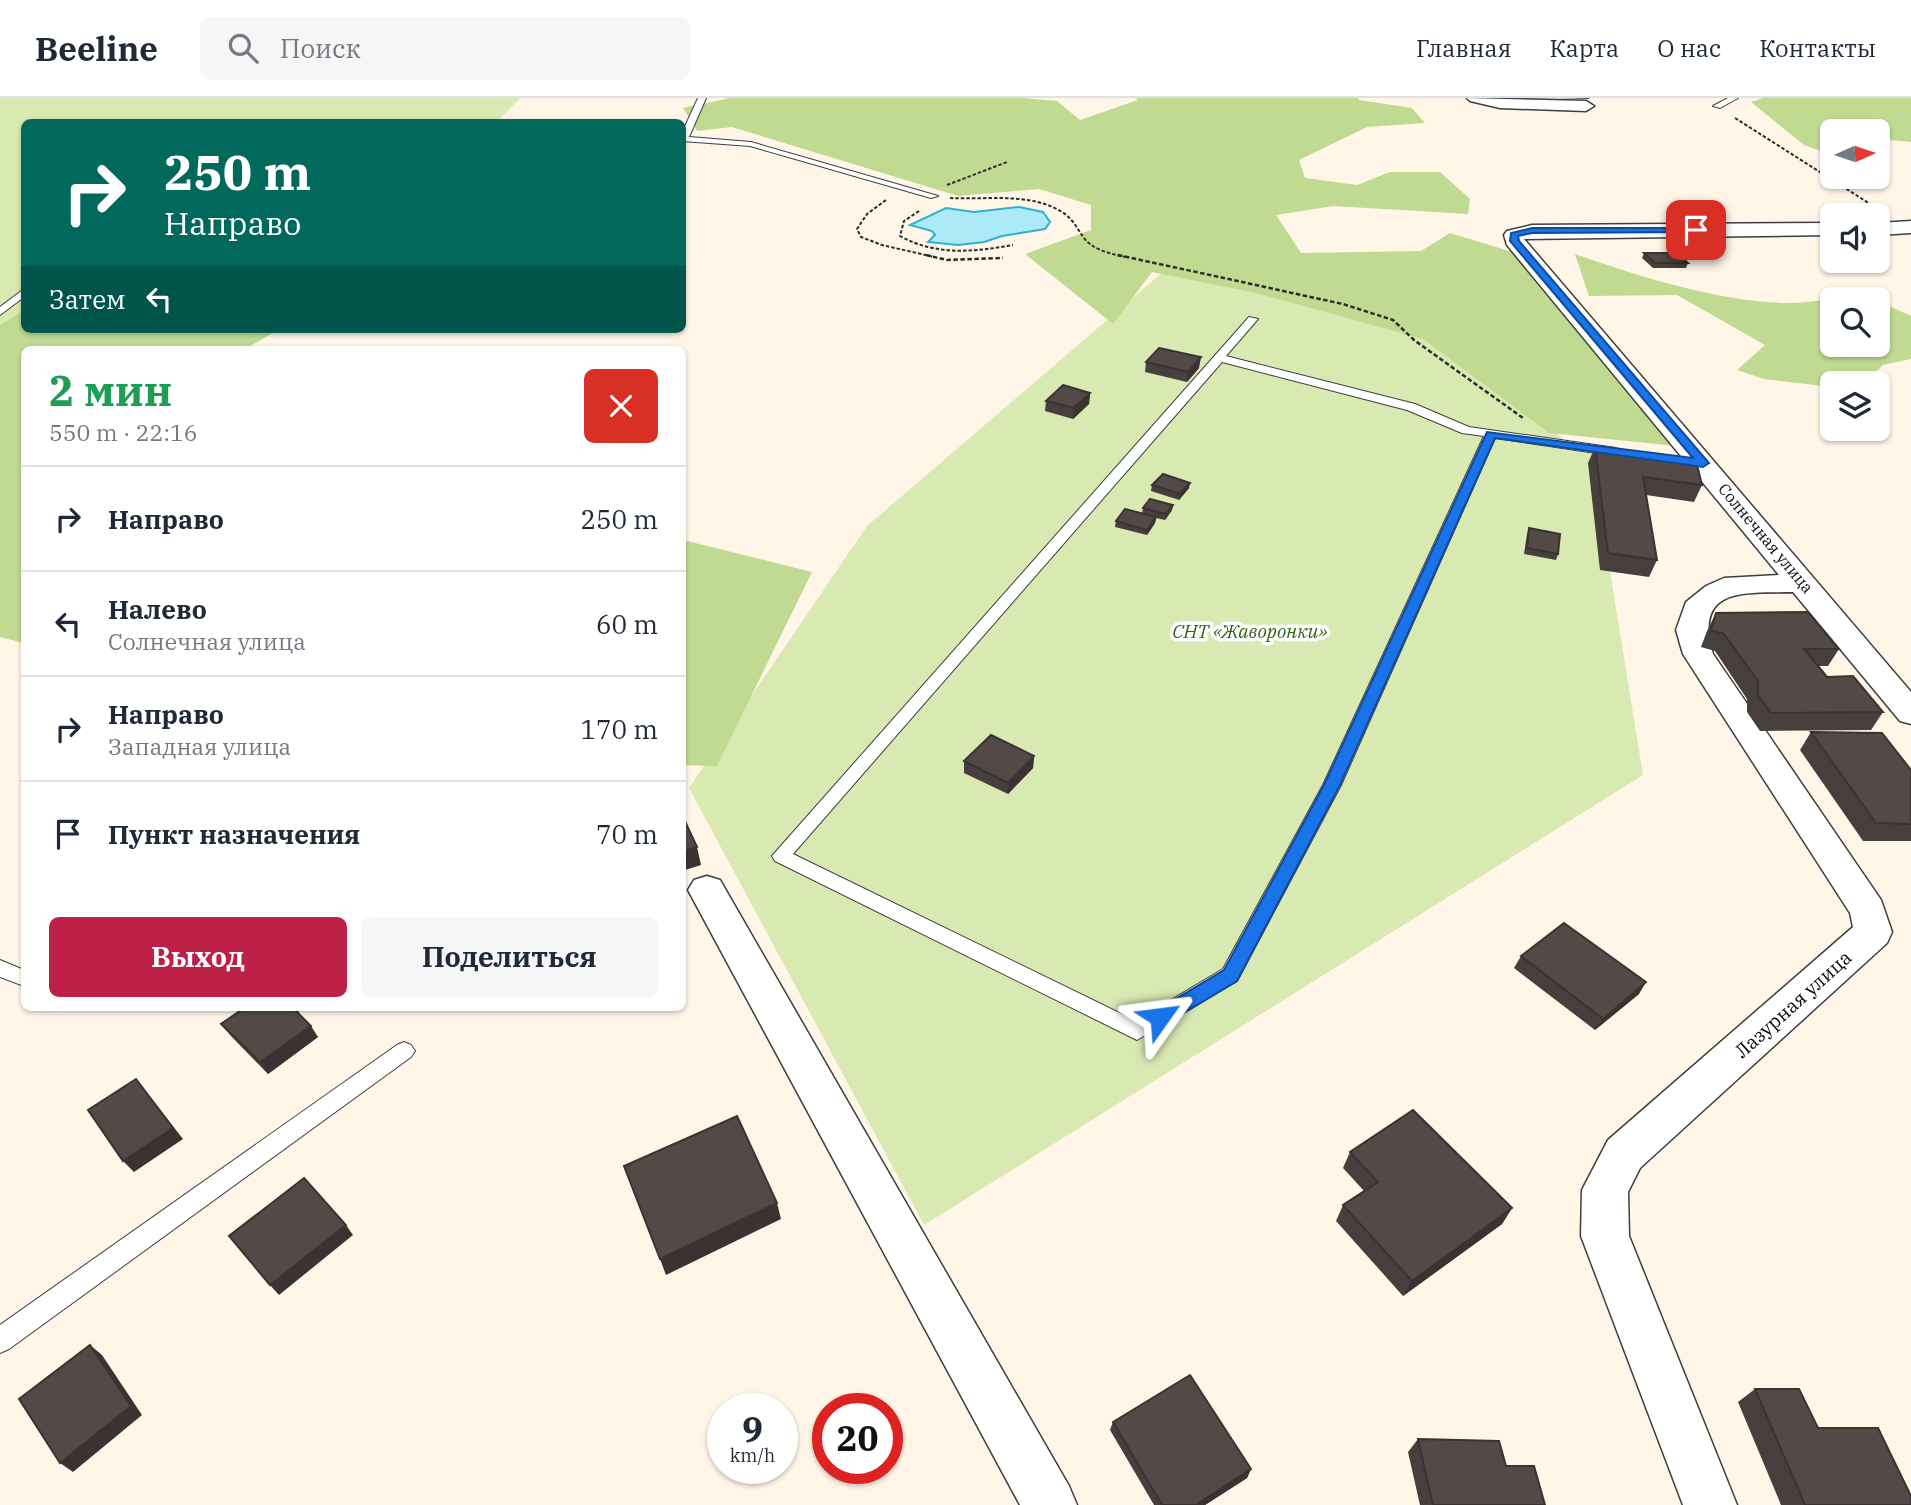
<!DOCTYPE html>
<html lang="ru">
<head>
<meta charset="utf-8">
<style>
  body { margin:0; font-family:"IBM Plex Serif",serif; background:#f6f6f7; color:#1f2937; height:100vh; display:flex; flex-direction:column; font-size:26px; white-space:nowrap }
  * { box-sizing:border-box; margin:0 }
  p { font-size:23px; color:#747a83 }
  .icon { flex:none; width:38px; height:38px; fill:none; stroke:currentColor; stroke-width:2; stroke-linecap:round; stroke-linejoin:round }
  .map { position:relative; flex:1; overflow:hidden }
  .panel { position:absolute; left:21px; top:248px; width:665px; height:665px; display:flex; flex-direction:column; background:#fff; border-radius:10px; box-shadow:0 2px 5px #0004 }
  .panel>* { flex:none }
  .top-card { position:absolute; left:21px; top:21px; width:665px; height:214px; border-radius:10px; box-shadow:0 2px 5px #0004; background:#00695c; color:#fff; overflow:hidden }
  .needle { width:46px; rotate:87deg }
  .tools { position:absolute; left:1820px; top:21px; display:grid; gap:14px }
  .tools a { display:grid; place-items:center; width:70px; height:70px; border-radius:10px; background:#fff; box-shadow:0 2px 5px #0004; font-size:35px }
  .speed { position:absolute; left:707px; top:1295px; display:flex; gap:14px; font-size:35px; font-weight:700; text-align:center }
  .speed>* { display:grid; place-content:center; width:91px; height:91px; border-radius:50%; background:#fff; box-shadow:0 2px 5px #0004; line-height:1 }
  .speed small { font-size:18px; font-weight:400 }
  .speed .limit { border:10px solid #d22; background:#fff; color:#111 }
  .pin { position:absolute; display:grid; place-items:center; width:60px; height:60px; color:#fff; margin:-30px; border-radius:14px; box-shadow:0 4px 10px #0006 }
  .me { position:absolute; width:77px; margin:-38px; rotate:59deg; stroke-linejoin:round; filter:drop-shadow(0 0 5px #0008) }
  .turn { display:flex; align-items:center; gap:24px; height:147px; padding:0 28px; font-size:32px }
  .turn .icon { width:91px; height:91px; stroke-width:2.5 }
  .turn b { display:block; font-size:49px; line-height:60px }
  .then { display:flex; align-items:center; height:66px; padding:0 28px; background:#0003; gap:14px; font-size:26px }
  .round { display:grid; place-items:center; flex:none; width:74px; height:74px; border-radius:10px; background:#f6f6f7 }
  .headline { display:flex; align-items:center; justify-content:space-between; height:119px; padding:0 28px }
  h1 { font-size:42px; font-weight:800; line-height:52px; color:#1e9e55 }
  .primary-button { display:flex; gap:14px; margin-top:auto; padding:14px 28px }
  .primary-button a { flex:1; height:80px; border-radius:10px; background:#bd2046; color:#fff; font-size:28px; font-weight:800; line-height:80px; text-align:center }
  .primary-button a+a { background:#f6f6f7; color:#1f2937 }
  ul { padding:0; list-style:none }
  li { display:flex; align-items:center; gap:21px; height:105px; padding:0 28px; border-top:2px solid #e0e1e3 }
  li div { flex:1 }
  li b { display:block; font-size:26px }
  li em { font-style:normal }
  header { display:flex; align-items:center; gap:42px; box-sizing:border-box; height:98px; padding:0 35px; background:#fff; border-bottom:2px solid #e0e1e3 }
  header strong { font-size:33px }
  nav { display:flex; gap:38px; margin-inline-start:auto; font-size:24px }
  .search { width:490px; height:63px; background:#f6f6f7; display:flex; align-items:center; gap:18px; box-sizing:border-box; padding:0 24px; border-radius:10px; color:#747a83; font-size:26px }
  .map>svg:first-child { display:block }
  .green { fill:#d9e9b2 }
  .forest { fill:#c0da91 }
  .water { fill:#aceaf7; stroke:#31afd0; stroke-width:2 }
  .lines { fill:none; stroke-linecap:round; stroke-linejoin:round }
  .lane-casing { stroke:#3e3e3e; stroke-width:2 }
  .street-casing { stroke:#3e3e3e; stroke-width:3 }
  .path-far1 { stroke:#2d2d2d; stroke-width:2; stroke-dasharray:3.5 2; stroke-linecap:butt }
  .path { stroke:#2d2d2d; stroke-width:2.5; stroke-dasharray:4.5 2.5; stroke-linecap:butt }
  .lane { fill:#fff; fill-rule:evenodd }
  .street { fill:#fff; fill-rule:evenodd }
  .wall { fill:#473f3d }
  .shaded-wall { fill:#3a3332 }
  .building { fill:#534947; stroke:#3a3332; stroke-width:2 }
  .route { fill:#1a73e8; stroke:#114b97; stroke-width:2 }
  .labels { text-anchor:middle; stroke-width:7; stroke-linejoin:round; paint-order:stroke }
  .far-street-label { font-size:16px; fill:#0b0b0b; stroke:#fff }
  .park-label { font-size:19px; font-style:italic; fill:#37631a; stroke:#fff }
  .street-label { font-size:19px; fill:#0b0b0b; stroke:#fff }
</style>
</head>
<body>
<header>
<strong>Beeline</strong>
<div class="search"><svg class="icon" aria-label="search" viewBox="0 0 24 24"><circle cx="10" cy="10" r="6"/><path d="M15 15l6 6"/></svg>Поиск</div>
<nav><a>Главная</a><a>Карта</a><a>О нас</a><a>Контакты</a></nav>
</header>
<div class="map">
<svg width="1911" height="1407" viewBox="0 0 1911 1407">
  <rect width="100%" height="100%" fill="#fff6e8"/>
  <path class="green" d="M 0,0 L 520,0 L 497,24 L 24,24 L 24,212 L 0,227 Z
    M 1170,168 L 1400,228 L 1512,293 L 1568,346 L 1590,350 L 1643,677 L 924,1127 L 689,690 L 867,428 Z"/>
  <path class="forest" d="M 730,0 L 1023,0 L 1057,3 L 1080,22 L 1138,2 L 1136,0 L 1359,0 L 1359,2 L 1412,10 L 1425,25 L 1367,29 L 1299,62 L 1305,80 L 1357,87 L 1390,74 L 1440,74 L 1470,101 L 1468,116 L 1333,108 L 1276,117 L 1301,155 L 1421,153 L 1450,135 L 1519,156 L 1676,348 L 1549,335 L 1423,241 L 1256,195 L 1152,174 L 1113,226 L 1025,156 L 1091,132 L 1091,107 L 1039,91 L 958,98 L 732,29 L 697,33 L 683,10 Z
    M 1763,0 L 1911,0 L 1911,44 L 1878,41 L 1878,33 L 1832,33 L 1832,57 L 1804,47 L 1751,4 Z
    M 1575,156 C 1641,179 1713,202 1783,205 C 1809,206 1838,199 1863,196 L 1875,201 L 1832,201 L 1832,247 L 1878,247 L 1878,203 L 1911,218 L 1911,261 L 1883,267 L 1864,285 L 1832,285 L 1832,289 L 1764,281 L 1737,272 L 1765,247 L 1677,197 L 1589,198 Z
    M 24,212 L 24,231 L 279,231 L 244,252 L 24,252 L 24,545 L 0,539 L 0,227 Z
    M 683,442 L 812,474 L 717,668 L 683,667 Z"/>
  <path class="water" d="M 1019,109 L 1043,114 L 1050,124 L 1045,131 L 1002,138 L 984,144 L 958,147 L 928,144 L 935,137 L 932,133 L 910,127 L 946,110 L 974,114 Z"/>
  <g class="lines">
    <g class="lane-casing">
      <path id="lane" d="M 698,0 L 706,0 L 689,39 L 751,44 L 938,98 L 931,100 L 750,48 L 682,43 L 682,35 Z
        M 1728,0 L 1738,0 L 1720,10 L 1713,8 Z
        M 24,191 L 24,199 L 0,217 L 0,209 Z
        M 1249,219 L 1258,221 L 1226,258 L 1415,306 L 1469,329 L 1616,350 L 1622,354 L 1616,358 L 1495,340 L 1341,687 L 1237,883 L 1137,942 L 775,763 L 772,758 ZM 1222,264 L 1407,312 L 1462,335 L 1484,338 L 1323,687 L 1223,871 L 1136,923 L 793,756 Z
        M 0,862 L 24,872 L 24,888 L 0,879 Z
        M 404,944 L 411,947 L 415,953 L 411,959 L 9,1251 L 0,1255 L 0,1227 L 397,947 Z"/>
    </g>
    <g class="street-casing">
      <path id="street" d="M 1467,0 L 1586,3 L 1594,8 L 1586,13 L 1500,10 L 1470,3 Z
        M 1911,123 L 1911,135 L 1878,137 L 1878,125 Z
        M 1832,125 L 1832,137 L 1524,141 L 1911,594 L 1911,626 L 1900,623 L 1793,494 C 1745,495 1693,488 1713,556 L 1881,802 L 1892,834 L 1887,845 L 1640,1070 L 1628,1094 L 1629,1138 L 1737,1407 L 1683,1407 L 1581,1138 L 1582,1092 L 1608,1042 L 1853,829 L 1850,815 L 1683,556 L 1676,532 L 1686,504 L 1706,488 L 1724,480 L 1779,477 L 1507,147 L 1504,137 L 1507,133 L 1532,127 Z
        M 707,778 L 720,782 L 1069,1388 L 1077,1407 L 1020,1407 L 688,792 L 694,782 Z"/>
    </g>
    <path class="path-far1" d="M 1735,20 L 1878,111
      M 947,87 L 1007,64
      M 950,100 C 986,102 1030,94 1062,114 C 1076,122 1080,139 1090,146 C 1099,153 1115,157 1126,159
      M 886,102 L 867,116 L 857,131 L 861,139 L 882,147 L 934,159
      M 919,113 L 904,123 L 900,138 C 936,158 974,154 1013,147"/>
    <path class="path" d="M 926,157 L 947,162 L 1003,160
      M 1118,157 L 1343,206 L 1393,222 L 1414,242 L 1523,320"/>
    <use href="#lane" class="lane"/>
    <use href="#street" class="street"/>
  </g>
  <path class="wall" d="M 1558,0 L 1590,0 L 1589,1 Z
    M 1644,155 L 1688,165 L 1686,170 L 1653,170 L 1642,160 Z
    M 1146,264 L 1199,270 L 1187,284 L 1145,274 Z
    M 1090,295 L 1089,306 L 1073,321 L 1045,313 L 1046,303 Z
    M 1595,349 L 1702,387 L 1694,404 L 1646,397 L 1657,462 L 1649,479 L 1600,472 L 1588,365 Z
    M 1152,387 L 1189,390 L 1179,402 L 1151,393 Z
    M 1173,407 L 1172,412 L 1165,422 L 1156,420 L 1155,425 L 1147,437 L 1115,429 L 1116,423 L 1142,416 L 1143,410 Z
    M 1529,430 L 1558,456 L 1556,462 L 1524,456 L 1527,436 Z
    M 1716,515 L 1839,551 L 1828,568 L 1818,568 L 1827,579 L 1883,614 L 1871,632 L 1760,633 L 1747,614 L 1747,601 L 1715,553 L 1701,549 L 1707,533 Z
    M 1811,634 L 1911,672 L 1911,743 L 1863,743 L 1800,652 Z
    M 1034,658 L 1033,670 L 1008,696 L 964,675 L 964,663 Z
    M 1521,858 L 1639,896 L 1595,932 L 1514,870 Z
    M 244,910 L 304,910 L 297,914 L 318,939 L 268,976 L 230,937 L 221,926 Z
    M 1350,1054 L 1512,1110 L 1502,1126 L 1403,1198 L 1336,1123 L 1343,1107 L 1364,1093 L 1343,1070 Z
    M 1755,1291 L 1818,1330 L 1911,1407 L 1781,1407 L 1738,1304 Z
    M 1113,1324 L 1251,1371 L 1247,1380 L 1205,1407 L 1154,1407 L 1110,1332 Z
    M 1418,1341 L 1545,1407 L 1420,1407 L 1408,1354 Z"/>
  <path class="shaded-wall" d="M 1201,259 L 1199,270 L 1187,284 L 1188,274 Z
    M 1090,295 L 1089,306 L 1073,321 L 1074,310 Z
    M 1190,385 L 1189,390 L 1179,402 L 1180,396 Z
    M 1173,407 L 1172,412 L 1165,422 L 1166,416 Z
    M 1156,419 L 1155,425 L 1147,437 L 1147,432 Z
    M 1034,658 L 1033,670 L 1008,696 L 1008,685 Z
    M 697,749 L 701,767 L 682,773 L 682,754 Z
    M 1646,884 L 1639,896 L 1595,932 L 1603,921 Z
    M 290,910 L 304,910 L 295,916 Z
    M 311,928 L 318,939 L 268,976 L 260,964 Z
    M 136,981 L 183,1041 L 134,1074 L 123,1063 Z
    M 777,1105 L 781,1121 L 666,1177 L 660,1161 Z
    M 1512,1110 L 1502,1126 L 1403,1198 L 1412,1183 Z
    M 346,1127 L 353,1137 L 279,1197 L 270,1187 Z
    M 90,1247 L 102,1257 L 142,1317 L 73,1374 L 60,1365 Z
    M 1251,1371 L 1247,1380 L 1205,1407 L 1196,1407 Z"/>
  <path class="building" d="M 1644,155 L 1677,155 L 1688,165 L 1655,165 Z
    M 1159,250 L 1201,259 L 1188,274 L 1146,264 Z
    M 1063,287 L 1090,295 L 1074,310 L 1046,303 Z
    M 1595,349 L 1696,363 L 1702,387 L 1643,379 L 1657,462 L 1608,455 Z
    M 1163,376 L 1190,385 L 1180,396 L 1152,387 Z
    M 1150,401 L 1173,407 L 1166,416 L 1143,410 Z
    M 1125,411 L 1156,419 L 1147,432 L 1116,423 Z
    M 1529,430 L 1560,436 L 1558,456 L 1527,450 Z
    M 1808,514 L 1839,551 L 1804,551 L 1827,579 L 1853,578 L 1883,614 L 1771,615 L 1758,597 L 1758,583 L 1724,536 L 1711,532 L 1716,515 Z
    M 1811,634 L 1882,635 L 1911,672 L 1911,726 L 1876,725 Z
    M 991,637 L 1034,658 L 1008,685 L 964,663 Z
    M 682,717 L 697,749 L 682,754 Z
    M 1564,825 L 1646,884 L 1603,921 L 1521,858 Z
    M 244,910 L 293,910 L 311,928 L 260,964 L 221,926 Z
    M 136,981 L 173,1030 L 123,1063 L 88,1012 Z
    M 1413,1012 L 1512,1110 L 1412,1183 L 1343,1107 L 1378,1084 L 1350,1054 Z
    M 737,1018 L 777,1105 L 660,1161 L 624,1068 Z
    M 304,1080 L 346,1127 L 270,1187 L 229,1138 Z
    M 90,1247 L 131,1308 L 60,1365 L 19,1301 Z
    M 1190,1277 L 1251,1371 L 1196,1407 L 1162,1407 L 1113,1324 Z
    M 1755,1291 L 1799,1291 L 1818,1330 L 1878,1330 L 1911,1398 L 1911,1407 L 1805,1407 Z
    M 1418,1341 L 1499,1343 L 1506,1368 L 1534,1368 L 1545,1407 L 1433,1407 Z"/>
  <path class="route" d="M 1532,130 L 1699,130 L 1696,134 L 1532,135 L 1518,138 L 1519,143 L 1709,365 L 1703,369 L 1495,340 L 1340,687 L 1237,883 L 1167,925 L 1160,927 L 1154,925 L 1151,919 L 1154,914 L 1224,872 L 1324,687 L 1487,334 L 1693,360 L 1510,143 L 1511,135 Z"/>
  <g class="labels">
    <g class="far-street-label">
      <text transform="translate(1766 440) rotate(50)" y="6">Солнечная улица</text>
    </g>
    <g class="park-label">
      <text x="1250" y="540">СНТ «Жаворонки»</text>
    </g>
    <g class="street-label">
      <text transform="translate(1793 906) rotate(-42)" y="7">Лазурная улица</text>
    </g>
  </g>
</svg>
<div class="tools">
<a><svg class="needle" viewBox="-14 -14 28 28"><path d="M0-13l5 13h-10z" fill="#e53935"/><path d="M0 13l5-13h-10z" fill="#747a83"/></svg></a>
<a><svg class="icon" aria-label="sound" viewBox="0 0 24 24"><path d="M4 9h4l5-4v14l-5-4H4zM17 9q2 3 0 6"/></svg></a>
<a><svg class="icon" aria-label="search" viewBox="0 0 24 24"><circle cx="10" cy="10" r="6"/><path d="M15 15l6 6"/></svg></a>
<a><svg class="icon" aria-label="layers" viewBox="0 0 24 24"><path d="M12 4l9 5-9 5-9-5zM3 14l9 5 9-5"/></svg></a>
</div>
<div class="speed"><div>9<small>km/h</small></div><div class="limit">20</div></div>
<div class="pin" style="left:1696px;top:132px;background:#d93025"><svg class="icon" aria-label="arrive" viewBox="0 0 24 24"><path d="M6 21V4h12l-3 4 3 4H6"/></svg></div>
<svg class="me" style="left:1160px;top:919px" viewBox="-20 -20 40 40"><path d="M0-17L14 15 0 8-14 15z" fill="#1a73e8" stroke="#fff" stroke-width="4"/></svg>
<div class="top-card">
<div class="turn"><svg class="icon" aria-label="right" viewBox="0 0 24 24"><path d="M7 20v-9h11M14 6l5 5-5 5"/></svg><div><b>250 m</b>Направо</div></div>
<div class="then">Затем<svg class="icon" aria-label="left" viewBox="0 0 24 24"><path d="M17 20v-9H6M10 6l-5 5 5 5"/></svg></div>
</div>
<section class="panel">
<div class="headline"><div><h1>2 мин</h1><p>550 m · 22:16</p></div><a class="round" style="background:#d93025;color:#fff"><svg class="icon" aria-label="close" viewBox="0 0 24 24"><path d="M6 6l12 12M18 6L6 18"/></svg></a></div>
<ul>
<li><svg class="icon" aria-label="right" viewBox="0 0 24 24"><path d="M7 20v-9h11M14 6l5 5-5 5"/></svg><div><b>Направо</b></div><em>250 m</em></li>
<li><svg class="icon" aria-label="left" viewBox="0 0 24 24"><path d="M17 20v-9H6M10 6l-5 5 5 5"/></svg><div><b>Налево</b><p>Солнечная улица</p></div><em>60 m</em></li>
<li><svg class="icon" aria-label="right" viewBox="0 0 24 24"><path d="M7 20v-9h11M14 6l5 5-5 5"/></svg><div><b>Направо</b><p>Западная улица</p></div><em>170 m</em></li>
<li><svg class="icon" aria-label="arrive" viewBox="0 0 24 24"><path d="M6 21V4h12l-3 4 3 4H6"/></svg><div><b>Пункт назначения</b></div><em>70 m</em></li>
</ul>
<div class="primary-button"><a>Выход</a><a>Поделиться</a></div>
</section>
</div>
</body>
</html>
